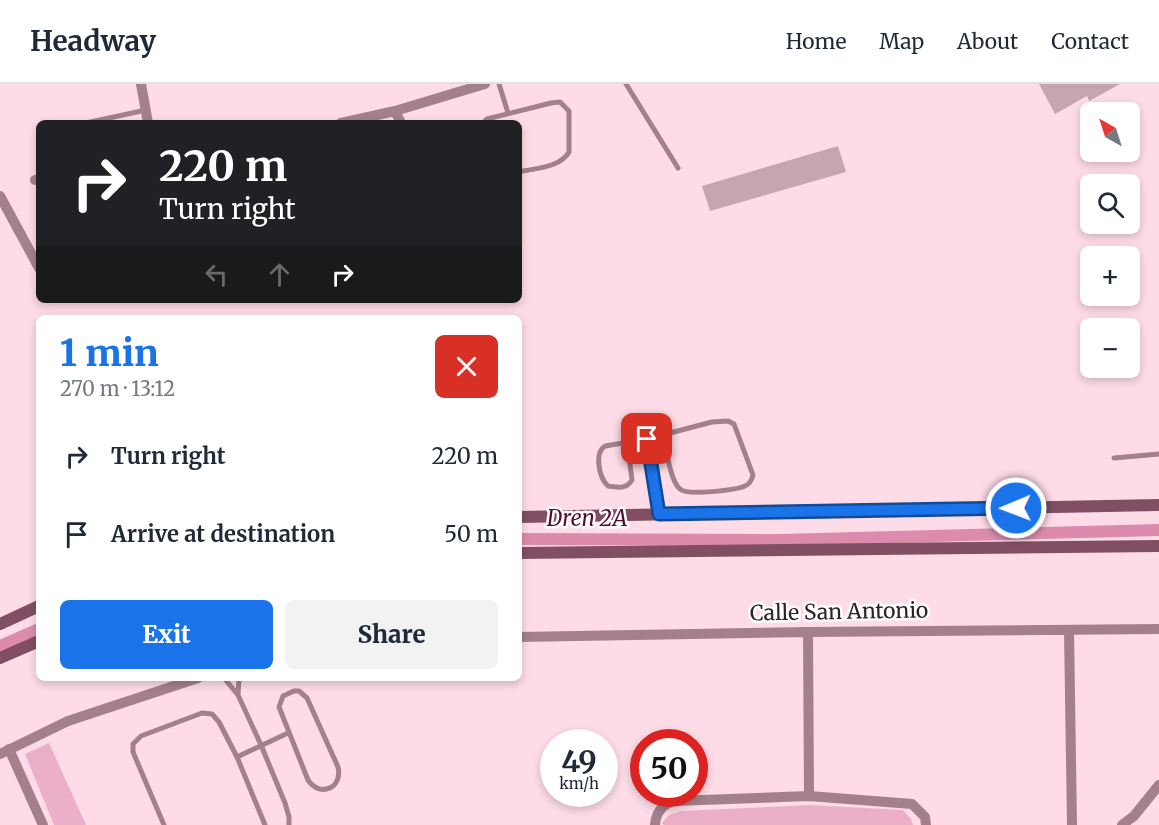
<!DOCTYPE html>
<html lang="en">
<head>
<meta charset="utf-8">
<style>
  body { margin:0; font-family:Merriweather,serif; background:#f2f2f3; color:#1f2937; height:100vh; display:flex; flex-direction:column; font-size:22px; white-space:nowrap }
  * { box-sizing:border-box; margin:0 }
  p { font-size:20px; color:#747a83 }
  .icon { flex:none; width:33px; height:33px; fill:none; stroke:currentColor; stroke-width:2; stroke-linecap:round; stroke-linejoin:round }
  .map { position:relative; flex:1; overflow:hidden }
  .panel { position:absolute; left:36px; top:231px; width:486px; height:366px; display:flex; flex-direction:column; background:#fff; border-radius:9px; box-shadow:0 3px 9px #0003 }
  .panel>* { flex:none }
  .banner { position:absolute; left:36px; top:36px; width:486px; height:183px; border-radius:9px; box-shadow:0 3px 9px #0003; background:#202124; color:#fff; overflow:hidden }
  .needle { width:39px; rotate:321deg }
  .controls { position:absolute; left:1080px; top:18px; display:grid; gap:12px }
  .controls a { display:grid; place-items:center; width:60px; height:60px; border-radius:9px; background:#fff; box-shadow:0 3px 9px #0003; font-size:30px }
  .speed { position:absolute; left:540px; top:645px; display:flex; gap:12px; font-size:30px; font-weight:700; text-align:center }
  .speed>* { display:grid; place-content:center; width:78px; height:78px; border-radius:50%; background:#fff; box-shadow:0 3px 9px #0003; line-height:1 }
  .speed small { font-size:15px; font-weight:400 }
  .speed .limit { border:9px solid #d22; background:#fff; color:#111 }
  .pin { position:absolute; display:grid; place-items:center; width:51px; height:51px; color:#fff; margin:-26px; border-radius:12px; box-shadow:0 3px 9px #0006 }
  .me { position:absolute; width:66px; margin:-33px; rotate:269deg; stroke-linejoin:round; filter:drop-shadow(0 0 4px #0008) }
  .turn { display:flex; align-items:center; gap:21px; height:126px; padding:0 24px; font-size:27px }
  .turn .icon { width:78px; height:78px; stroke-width:2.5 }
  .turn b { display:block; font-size:42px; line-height:51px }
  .lanes { display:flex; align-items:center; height:57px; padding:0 24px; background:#0003; justify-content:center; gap:30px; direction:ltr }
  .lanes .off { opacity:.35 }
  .round { display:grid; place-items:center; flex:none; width:63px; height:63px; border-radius:9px; background:#f2f2f3 }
  .overview { display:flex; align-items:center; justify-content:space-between; height:102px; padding:0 24px }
  h1 { font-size:36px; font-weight:800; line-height:45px; color:#1a73e8 }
  .button { display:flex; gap:12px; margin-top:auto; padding:12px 24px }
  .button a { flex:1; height:69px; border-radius:9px; background:#1a73e8; color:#fff; font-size:24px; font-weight:800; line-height:69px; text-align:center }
  .button a+a { background:#f2f2f3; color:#1f2937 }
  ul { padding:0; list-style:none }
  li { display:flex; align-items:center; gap:18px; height:78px; padding:0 24px }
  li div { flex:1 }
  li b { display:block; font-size:22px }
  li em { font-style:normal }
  header { display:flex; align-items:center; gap:36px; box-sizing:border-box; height:84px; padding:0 30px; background:#fff; border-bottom:2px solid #e0e1e3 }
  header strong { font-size:28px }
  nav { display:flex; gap:33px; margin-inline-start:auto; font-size:21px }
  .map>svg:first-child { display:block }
  .green { fill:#ebb0c7 }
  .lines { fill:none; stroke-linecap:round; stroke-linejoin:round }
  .canal { stroke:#dc8bad; stroke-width:12 }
  .building { fill:#c5a5b1 }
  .service { stroke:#a4808d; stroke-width:5 }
  .minor { stroke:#a4808d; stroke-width:10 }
  .secondary { stroke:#814f64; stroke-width:12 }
  .route-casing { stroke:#114b97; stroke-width:15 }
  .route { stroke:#1a73e8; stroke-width:10 }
  .labels { text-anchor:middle; stroke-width:5; stroke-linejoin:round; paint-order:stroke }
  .street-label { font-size:21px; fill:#2e2226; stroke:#fff }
  .water-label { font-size:22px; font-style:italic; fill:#550c33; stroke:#fff }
</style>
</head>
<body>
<header>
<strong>Headway</strong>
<nav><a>Home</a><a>Map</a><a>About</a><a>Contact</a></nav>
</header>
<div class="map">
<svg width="1159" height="741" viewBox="0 0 1159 741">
  <rect width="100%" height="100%" fill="#fddbe7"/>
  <path class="green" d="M 49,659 L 86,741 L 54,741 L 25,670 Z
    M 810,721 L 903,726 L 911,735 L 913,741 L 664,741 L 662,739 L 669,731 L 681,727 Z"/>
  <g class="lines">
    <path class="canal" d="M 519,455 L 781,456 L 1159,446
      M 0,562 L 39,545"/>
  </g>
  <path class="building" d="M 1039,0 L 1120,0 L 1089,17 L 1087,12 L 1055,30 Z
    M 838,62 L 846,88 L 710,127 L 702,102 Z"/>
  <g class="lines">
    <path class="service" d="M 499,0 L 508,29
      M 626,0 L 678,84
      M 86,39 L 146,26
      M 483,39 L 487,35 L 551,19 L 560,18 L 569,27 L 569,68 C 560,84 535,84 519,88
      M 647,355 L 658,429
      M 627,358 L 632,396 C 626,406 617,403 608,402 C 599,394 594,369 605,362 L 647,355 L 712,338 L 728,337 L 734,340 L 753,391 C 752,395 750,400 745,402 C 736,406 687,412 680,405 C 670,397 666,363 663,350
      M 1114,374 L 1159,370
      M 224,594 L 238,611 L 261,661 L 285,719 L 289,733 L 289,741
      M 294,607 L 299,607 L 307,614 L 338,683 C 343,704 320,714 308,696 L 279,623 L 283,612 Z
      M 238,611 L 239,594
      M 237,673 L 288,649
      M 164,741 L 133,668 L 133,660 L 141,652 L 202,629 L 212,630 L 219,638 L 237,673 L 265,741"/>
    <path class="minor" d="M 141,0 L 148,39
      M 395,27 L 401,39
      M 341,39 L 395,27 L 485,0
      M 35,96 L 39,95
      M 0,112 L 39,184
      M 1069,546 L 1072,741
      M 808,548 L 809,712
      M 519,553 L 808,548 L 1159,545
      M 9,665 L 43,741
      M 0,670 L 68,637 L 198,594
      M 655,741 C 656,728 662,720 675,717 L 809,712 L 912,720 L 925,733 L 926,741
      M 1122,741 L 1134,732 L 1159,701"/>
    <path class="secondary" d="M 519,433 L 1159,421
      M 519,469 L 1159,462
      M 0,540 L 39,522
      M 0,574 L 39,557"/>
  </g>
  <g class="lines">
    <g class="route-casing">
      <path id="route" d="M 647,355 L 659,430 L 1016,424"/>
    </g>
    <use href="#route" class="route"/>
  </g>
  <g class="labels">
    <g class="street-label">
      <text transform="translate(839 528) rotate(-1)" y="7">Calle San Antonio</text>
    </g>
    <g class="water-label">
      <text x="587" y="442">Dren 2A</text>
    </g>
  </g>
</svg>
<div class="controls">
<a><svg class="needle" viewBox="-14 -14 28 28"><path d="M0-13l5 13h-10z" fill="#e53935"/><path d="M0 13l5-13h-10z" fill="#747a83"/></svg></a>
<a><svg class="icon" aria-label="search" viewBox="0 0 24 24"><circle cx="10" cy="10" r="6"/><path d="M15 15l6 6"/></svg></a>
<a>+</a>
<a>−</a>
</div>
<div class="speed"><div>49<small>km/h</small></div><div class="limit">50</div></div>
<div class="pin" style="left:647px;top:355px;background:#d93025"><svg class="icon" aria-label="arrive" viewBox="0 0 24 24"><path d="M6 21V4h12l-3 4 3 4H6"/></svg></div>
<svg class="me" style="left:1016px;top:424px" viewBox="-20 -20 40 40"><circle r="17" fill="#1a73e8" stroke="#fff" stroke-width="3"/><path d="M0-11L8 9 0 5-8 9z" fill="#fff"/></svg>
<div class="banner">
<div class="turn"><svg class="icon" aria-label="right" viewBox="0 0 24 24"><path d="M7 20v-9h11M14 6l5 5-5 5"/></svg><div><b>220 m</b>Turn right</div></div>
<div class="lanes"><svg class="icon off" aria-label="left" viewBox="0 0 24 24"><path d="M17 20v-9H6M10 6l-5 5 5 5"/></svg><svg class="icon off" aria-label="ahead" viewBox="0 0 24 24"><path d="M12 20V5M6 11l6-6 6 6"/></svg><svg class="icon" aria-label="right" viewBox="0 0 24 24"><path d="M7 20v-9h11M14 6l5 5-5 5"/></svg></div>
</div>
<section class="panel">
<div class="overview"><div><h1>1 min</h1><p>270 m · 13:12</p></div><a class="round" style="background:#d93025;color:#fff"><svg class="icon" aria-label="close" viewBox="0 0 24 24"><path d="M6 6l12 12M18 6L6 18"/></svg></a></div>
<ul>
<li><svg class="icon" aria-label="right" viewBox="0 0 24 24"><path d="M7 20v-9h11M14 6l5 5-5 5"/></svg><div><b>Turn right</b></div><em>220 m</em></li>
<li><svg class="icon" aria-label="arrive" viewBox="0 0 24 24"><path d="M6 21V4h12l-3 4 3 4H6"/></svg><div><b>Arrive at destination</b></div><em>50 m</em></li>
</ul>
<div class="button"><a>Exit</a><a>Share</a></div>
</section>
</div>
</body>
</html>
